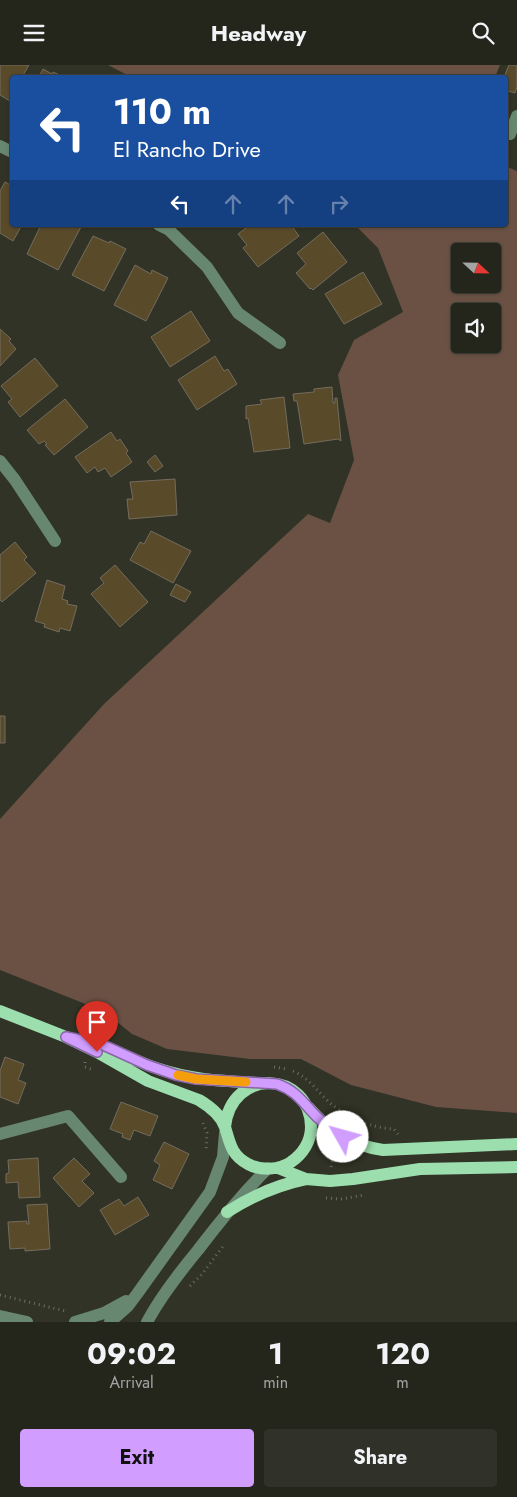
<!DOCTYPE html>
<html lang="en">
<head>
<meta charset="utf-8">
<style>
  body { margin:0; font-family:Jost,sans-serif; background:#303229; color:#f1f3f6; height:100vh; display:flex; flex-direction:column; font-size:19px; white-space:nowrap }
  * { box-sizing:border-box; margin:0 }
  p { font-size:16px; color:#a3a5a3 }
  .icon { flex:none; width:28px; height:28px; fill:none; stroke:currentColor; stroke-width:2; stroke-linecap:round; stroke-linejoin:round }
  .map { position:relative; height:1257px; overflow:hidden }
  .drawer { display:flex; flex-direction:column; background:#24261c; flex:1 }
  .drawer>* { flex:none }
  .hud { position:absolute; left:10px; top:10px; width:498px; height:152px; border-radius:5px; box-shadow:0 1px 4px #0004,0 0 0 1px #41433b; background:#1a4fa0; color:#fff; overflow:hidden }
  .needle { width:32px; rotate:112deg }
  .controls { position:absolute; left:451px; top:178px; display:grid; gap:10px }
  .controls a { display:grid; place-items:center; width:50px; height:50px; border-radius:5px; background:#24261c; box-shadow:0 1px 4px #0004,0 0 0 1px #41433b; font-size:25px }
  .pin { position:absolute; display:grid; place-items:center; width:42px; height:42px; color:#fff; margin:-51px -21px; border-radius:50% 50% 50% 0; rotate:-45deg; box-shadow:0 0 5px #0007 }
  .pin .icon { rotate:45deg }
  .me { position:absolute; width:55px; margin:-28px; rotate:308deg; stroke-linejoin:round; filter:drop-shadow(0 0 4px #0008) }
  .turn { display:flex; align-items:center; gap:18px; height:105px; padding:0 20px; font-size:22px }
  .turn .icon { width:65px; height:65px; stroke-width:2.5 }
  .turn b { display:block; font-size:35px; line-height:42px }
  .lanes { display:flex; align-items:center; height:48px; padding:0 20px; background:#0003; justify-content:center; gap:25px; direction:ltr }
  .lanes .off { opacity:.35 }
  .eta { display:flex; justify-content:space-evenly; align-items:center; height:85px; text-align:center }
  .eta b { font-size:30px; font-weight:700; line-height:35px }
  .button { display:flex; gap:10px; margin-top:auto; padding:10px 20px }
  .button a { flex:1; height:58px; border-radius:5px; background:#d19dfe; color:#111; font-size:20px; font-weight:700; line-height:58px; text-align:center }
  .button a+a { background:#303229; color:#f1f3f6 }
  header { display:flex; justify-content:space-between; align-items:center; height:65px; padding:0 20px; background:#24261c; font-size:22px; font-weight:700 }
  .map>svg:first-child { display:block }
  .green { fill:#6a5144; fill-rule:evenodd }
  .building { fill:#594a2a; stroke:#746c5e }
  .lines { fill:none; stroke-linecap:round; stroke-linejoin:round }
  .path { stroke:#6b6e62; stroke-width:3; stroke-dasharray:1 4; stroke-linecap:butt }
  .minor { stroke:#688770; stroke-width:12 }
  .major { stroke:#9cdead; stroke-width:12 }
  .route-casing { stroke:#8866a5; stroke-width:12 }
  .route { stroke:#d19dfe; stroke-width:9 }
  .slow { stroke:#f59e0b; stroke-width:9 }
</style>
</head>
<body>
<header><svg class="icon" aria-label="menu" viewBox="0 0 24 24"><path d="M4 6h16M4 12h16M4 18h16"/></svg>Headway<svg class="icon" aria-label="search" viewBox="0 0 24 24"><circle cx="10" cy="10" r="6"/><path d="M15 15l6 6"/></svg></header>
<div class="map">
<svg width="517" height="1257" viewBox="0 0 517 1257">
  <rect width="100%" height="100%" fill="#303325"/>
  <path class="green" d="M 108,0 L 500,0 L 495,12 L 131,12 Z
    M 505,101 L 517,106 L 517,1048 L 436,1042 L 351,1020 L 301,994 L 250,994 L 167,984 L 132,969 L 111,952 L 83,938 L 0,905 L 0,754 L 104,639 L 308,449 L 330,458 L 354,395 L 338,310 L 354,275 L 403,247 L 378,183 L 355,160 L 505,160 ZM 492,186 L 492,219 L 460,219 L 460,186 ZM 492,246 L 492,279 L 460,279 L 460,246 Z"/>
  <path class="building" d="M 0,0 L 29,0 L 22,12 L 12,12 L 12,31 L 10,36 L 0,30 Z
    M 509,0 L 517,0 L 517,22 L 515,28 L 505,25 L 504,12 Z
    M 43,4 L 52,9 L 53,7 L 64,12 L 39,12 Z
    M 5,117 L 12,121 L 12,160 L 22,160 L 13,176 L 0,168 L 0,126 Z
    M 41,160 L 76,160 L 81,162 L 58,205 L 27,189 Z
    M 250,160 L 291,160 L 299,171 L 258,202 L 243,183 L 247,180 L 238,169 Z
    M 323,167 L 347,197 L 313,225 L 311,223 L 310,224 L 296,208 L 306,199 L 297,188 Z
    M 93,171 L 109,178 L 110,176 L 126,184 L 104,226 L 72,210 Z
    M 135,200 L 151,209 L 152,205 L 168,213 L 146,256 L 114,240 Z
    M 363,207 L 382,239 L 344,259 L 325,229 Z
    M 191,246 L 210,276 L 170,302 L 151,272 Z
    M 0,264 L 11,274 L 9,276 L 16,284 L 0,301 Z
    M 215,291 L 224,306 L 228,304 L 237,319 L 197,345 L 178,315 Z
    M 35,293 L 58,321 L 20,352 L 8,337 L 12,334 L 1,321 Z
    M 332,322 L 333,338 L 335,338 L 335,333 L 337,333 L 341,376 L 338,374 L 304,379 L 297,336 L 294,336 L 293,329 L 314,327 L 314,324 Z
    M 284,332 L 290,383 L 254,387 L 248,353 L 246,354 L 246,341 L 262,339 L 260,335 Z
    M 65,334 L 88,362 L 54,390 L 45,380 L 47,379 L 44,376 L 39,379 L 27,365 Z
    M 111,367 L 117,376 L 120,374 L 128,386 L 126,388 L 132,397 L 111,412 L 105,403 L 98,407 L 95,402 L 87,408 L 75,392 Z
    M 155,390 L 163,401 L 155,407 L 147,397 Z
    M 175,414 L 177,450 L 129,454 L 127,434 L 133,434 L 130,417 Z
    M 151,466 L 191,486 L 173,518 L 130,495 L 140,477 L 144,479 Z
    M 15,477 L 27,492 L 24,495 L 36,508 L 2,537 L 0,535 L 0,490 Z
    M 115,500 L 148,537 L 120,562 L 91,529 L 104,518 L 100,513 Z
    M 47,515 L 65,521 L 62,534 L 68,536 L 67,539 L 77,541 L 70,566 L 60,563 L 59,567 L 44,562 L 45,559 L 35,556 Z
    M 176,519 L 191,527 L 185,537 L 170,530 Z
    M 0,651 L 5,651 L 5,678 L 0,678 Z
    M 5,992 L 24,999 L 18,1015 L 26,1018 L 18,1039 L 0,1032 L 0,1006 Z
    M 121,1037 L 158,1051 L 150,1071 L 134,1065 L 130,1075 L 122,1072 L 123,1069 L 110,1064 Z
    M 164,1077 L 189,1089 L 172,1124 L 153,1115 L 160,1100 L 154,1096 Z
    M 38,1093 L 40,1132 L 19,1133 L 18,1117 L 6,1118 L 6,1109 L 9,1108 L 8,1095 Z
    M 74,1093 L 90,1109 L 82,1116 L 94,1128 L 79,1142 L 53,1113 Z
    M 138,1132 L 149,1150 L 115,1170 L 100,1145 L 119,1134 L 124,1141 Z
    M 47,1139 L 50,1184 L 25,1186 L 25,1183 L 10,1184 L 8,1157 L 27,1156 L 27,1159 L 29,1159 L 27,1140 Z"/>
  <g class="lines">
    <path class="path" d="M 85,997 L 85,1002 L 94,1005
      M 274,1002 L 287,1004
      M 293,1006 C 309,1013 317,1026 329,1037 C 346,1052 371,1063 394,1064 L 398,1069
      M 203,1058 L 207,1068 L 206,1086
      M 331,1102 L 333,1093 L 338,1085
      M 326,1133 L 341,1134 L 365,1130
      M 190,1221 L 203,1208 L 224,1180
      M 0,1230 L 65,1246"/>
    <path class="minor" d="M 510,69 L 517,51
      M 0,81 L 12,87
      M 159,160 L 169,165 L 207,202 L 238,248 L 280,278
      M 0,396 L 15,415 L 55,476
      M 0,1069 L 68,1051 L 121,1112
      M 0,1251 L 27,1257
      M 75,1257 L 104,1248 L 126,1236
      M 110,1257 L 128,1241 L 137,1229 L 210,1127 L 223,1092 L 225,1068
      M 147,1257 C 161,1231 179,1208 198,1185 C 220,1156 242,1129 268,1103"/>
    <path class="major" d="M 0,946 L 66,972 L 97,987 L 148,1016 L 199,1035 C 209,1041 221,1050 225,1062 C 230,1078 231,1090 248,1099 C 260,1106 280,1105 291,1097 C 303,1089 311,1076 311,1062 C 310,1005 231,1002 225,1062
      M 83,975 C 110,981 133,996 159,1004 C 191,1015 224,1016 258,1018
      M 308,1042 C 330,1067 350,1080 383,1085 L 517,1079
      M 278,1103 L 306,1114 L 330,1116 L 353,1114 L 420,1104 L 517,1102
      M 227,1147 C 252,1131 277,1120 306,1114"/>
  </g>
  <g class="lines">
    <g class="route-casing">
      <path id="route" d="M 97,987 L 66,972 L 101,979 L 147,1000 L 176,1010 L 196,1014 L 277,1019 C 297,1026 303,1038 317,1052 C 325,1059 334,1066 343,1072"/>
    </g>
    <use href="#route" class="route"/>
    <path class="slow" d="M 178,1010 L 196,1014 L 246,1017"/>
  </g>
</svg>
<div class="controls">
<a><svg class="needle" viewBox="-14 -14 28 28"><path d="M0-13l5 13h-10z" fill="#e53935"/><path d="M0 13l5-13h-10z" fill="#a3a5a3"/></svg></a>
<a><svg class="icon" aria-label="sound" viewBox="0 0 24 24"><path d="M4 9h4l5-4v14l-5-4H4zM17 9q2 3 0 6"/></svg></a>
</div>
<div class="pin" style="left:97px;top:987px;background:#d93025"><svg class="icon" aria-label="arrive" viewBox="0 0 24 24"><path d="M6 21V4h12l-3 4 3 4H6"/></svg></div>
<svg class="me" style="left:343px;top:1072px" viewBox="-20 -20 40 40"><circle r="19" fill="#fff"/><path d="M0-13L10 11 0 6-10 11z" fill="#d19dfe"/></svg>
<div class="hud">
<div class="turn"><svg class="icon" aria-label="left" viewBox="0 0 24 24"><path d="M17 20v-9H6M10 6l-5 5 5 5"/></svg><div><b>110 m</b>El Rancho Drive</div></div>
<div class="lanes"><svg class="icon" aria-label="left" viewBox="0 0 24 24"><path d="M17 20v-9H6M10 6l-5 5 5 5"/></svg><svg class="icon off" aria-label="ahead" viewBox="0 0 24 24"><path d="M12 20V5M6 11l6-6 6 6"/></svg><svg class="icon off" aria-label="ahead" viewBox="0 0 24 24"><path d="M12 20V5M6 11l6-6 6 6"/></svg><svg class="icon off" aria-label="right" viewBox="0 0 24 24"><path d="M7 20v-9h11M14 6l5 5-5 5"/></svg></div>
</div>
</div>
<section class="drawer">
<div class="eta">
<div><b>09:02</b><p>Arrival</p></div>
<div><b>1</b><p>min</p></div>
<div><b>120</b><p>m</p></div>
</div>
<div class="button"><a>Exit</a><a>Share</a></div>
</section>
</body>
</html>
